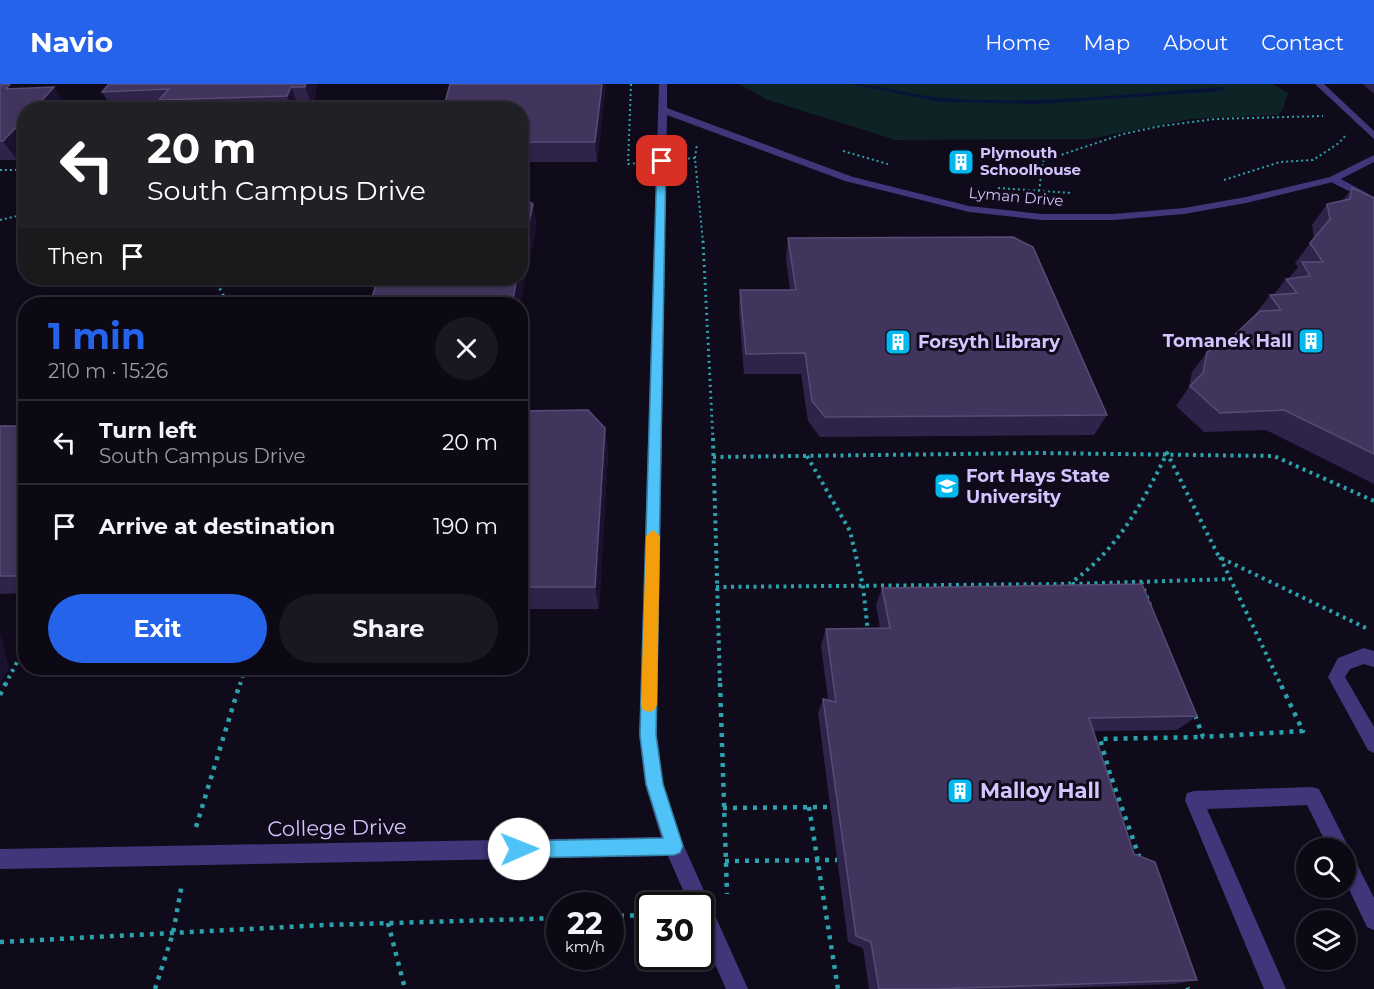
<!DOCTYPE html>
<html lang="en">
<head>
<meta charset="utf-8">
<style>
  body { margin:0; font-family:Montserrat,sans-serif; background:#1a1622; color:#f1f3f6; height:100vh; display:flex; flex-direction:column; font-size:22px; white-space:nowrap }
  * { box-sizing:border-box; margin:0 }
  p { font-size:20px; color:#9a9aa0 }
  .icon { flex:none; width:33px; height:33px; fill:none; stroke:currentColor; stroke-width:2; stroke-linecap:round; stroke-linejoin:round }
  .map { position:relative; flex:1; overflow:hidden }
  .side { position:absolute; left:18px; top:213px; width:510px; height:378px; display:flex; flex-direction:column; background:#0c0814; border-radius:24px; box-shadow:0 3px 9px #0003,0 0 0 2px #2c2934 }
  .side>* { flex:none }
  .banner { position:absolute; left:18px; top:18px; width:510px; height:183px; border-radius:24px; box-shadow:0 3px 9px #0003,0 0 0 2px #2c2934; background:#202124; color:#fff; overflow:hidden }
  .fabs { position:absolute; left:1296px; top:754px; display:grid; gap:12px }
  .fabs a { display:grid; place-items:center; width:60px; height:60px; border-radius:50%; background:#0c0814; box-shadow:0 3px 9px #0003,0 0 0 2px #2c2934; font-size:30px }
  .speed { position:absolute; left:546px; top:808px; display:flex; gap:12px; font-size:30px; font-weight:700; text-align:center }
  .speed>* { display:grid; place-content:center; width:78px; height:78px; border-radius:50%; background:#0c0814; box-shadow:0 3px 9px #0003,0 0 0 2px #2c2934; line-height:1 }
  .speed small { font-size:15px; font-weight:400 }
  .speed .limit { border:3px solid #111; border-radius:9px; background:#fff; color:#111 }
  .pin { position:absolute; display:grid; place-items:center; width:51px; height:51px; color:#fff; margin:-26px; border-radius:12px; box-shadow:0 3px 9px #0006 }
  .me { position:absolute; width:66px; margin:-33px; rotate:89deg; stroke-linejoin:round; filter:drop-shadow(0 0 4px #0008) }
  .turn { display:flex; align-items:center; gap:21px; height:126px; padding:0 30px; font-size:27px }
  .turn .icon { width:78px; height:78px; stroke-width:2.5 }
  .turn b { display:block; font-size:42px; line-height:51px }
  .then { display:flex; align-items:center; height:57px; padding:0 30px; background:#0003; gap:12px; font-size:22px }
  .round { display:grid; place-items:center; flex:none; width:63px; height:63px; border-radius:32px; background:#1a1622 }
  .summary { display:flex; align-items:center; justify-content:space-between; height:102px; padding:0 30px }
  h1 { font-size:36px; font-weight:700; line-height:45px; color:#2563eb }
  .primary-button { display:flex; gap:12px; margin-top:auto; padding:12px 30px }
  .primary-button a { flex:1; height:69px; border-radius:36px; background:#2563eb; color:#fff; font-size:24px; font-weight:700; line-height:69px; text-align:center }
  .primary-button a+a { background:#1a1622; color:#f1f3f6 }
  ul { padding:0; list-style:none }
  li { display:flex; align-items:center; gap:18px; height:84px; padding:0 30px; border-top:2px solid #2c2934 }
  li div { flex:1 }
  li b { display:block; font-size:22px }
  li em { font-style:normal }
  header { display:flex; align-items:center; gap:36px; box-sizing:border-box; height:84px; padding:0 30px; background:#2563eb; color:#fff }
  header strong { font-size:28px }
  nav { display:flex; gap:33px; margin-inline-start:auto; font-size:21px }
  .map>svg:first-child { display:block }
  .green { fill:#0e2325 }
  .lines { fill:none; stroke-linecap:round; stroke-linejoin:round }
  .stream { fill:#081337; fill-rule:evenodd }
  .path-far3 { stroke:#2ca3ac; stroke-width:2; stroke-dasharray:2 3; stroke-linecap:butt }
  .path-far2 { stroke:#2ca3ac; stroke-width:3; stroke-dasharray:2 4; stroke-linecap:butt }
  .path-far1 { stroke:#2ca3ac; stroke-width:4; stroke-dasharray:3 4.5; stroke-linecap:butt }
  .path { stroke:#2ca3ac; stroke-width:4.5; stroke-dasharray:4 6; stroke-linecap:butt }
  .service { fill:#41367a; fill-rule:evenodd }
  .minor { fill:#41367a; fill-rule:evenodd }
  .wall { fill:#2f234a }
  .shaded-wall { fill:#1b122f }
  .building { fill:#41355d; stroke:#584b76; stroke-width:1.5 }
  .route { fill:#4fc3f7; stroke:#337fa1; stroke-width:1.5 }
  .slow { fill:#f59e0b }
  .labels { text-anchor:middle; stroke-width:6; stroke-linejoin:round; paint-order:stroke }
  .far-poi-label { font-size:15px; font-weight:bold; fill:#d3c5ff; stroke:#100b1b; text-anchor:start }
  .far-street-label { font-size:15px; fill:#d3c5ff; stroke:#100b1b }
  .poi-label { font-size:18px; font-weight:bold; fill:#d3c5ff; stroke:#100b1b; text-anchor:start }
  .near-poi-label { font-size:21px; font-weight:bold; fill:#d3c5ff; stroke:#100b1b; text-anchor:start }
  .near-street-label { font-size:21px; fill:#d3c5ff; stroke:#100b1b }
</style>
</head>
<body>
<header>
<strong>Navio</strong>
<nav><a>Home</a><a>Map</a><a>About</a><a>Contact</a></nav>
</header>
<div class="map">
<svg width="1374" height="905" viewBox="0 0 1374 905">
  <rect width="100%" height="100%" fill="#100b1b"/>
  <path class="green" d="M 739,0 L 1273,0 L 1288,9 L 1283,25 L 1278,31 L 1190,35 L 1089,55 L 896,56 L 768,16 Z"/>
  <g class="lines">
    <path class="stream" d="M 849,0 C 881,0 912,12 944,14 C 1036,21 1130,10 1222,3 L 1225,5 L 1222,7 L 1039,20 L 942,18 Z"/>
    <path class="path-far3" d="M 631,0 L 628,80 L 640,79
      M 843,67 L 891,81
      M 695,74 L 697,60
      M 683,75 L 695,74 L 703,159
      M 0,86 L 26,86
      M 1224,96 L 1280,78 L 1313,76 L 1339,59 L 1346,51
      M 998,104 L 1071,109
      M 1039,107 L 1043,77 L 1123,50 L 1161,42 L 1215,35 L 1323,32
      M 0,136 L 26,130"/>
    <path class="path-far2" d="M 703,157 L 713,356
      M 214,194 L 228,220"/>
    <path class="path-far1" d="M 713,354 L 720,601
      M 807,372 L 850,447 L 863,502 L 868,548
      M 713,373 L 1039,369 L 1274,372 L 1374,417
      M 1220,473 L 1281,601
      M 1141,498 L 1150,521
      M 1072,500 L 1230,495
      M 716,503 L 1069,500 C 1117,467 1142,420 1167,369 L 1219,473 L 1368,545
      M 5,601 L 26,561
      M 240,601 L 245,584"/>
    <path class="path" d="M 720,599 L 727,810
      M 0,611 L 6,599
      M 1195,631 L 1203,653 L 1303,647 L 1280,599
      M 1110,690 L 1100,655 L 1203,653
      M 1105,691 L 1110,690 L 1140,775
      M 809,723 L 838,905
      M 723,724 L 830,723
      M 196,743 L 240,599
      M 725,777 L 837,776
      M 610,832 L 650,831
      M 388,839 L 405,905
      M 0,858 L 325,841 L 560,834
      M 1184,894 L 1188,905
      M 155,905 L 173,849 L 182,800"/>
    <path class="service" d="M 1329,93 L 1337,93 L 1374,113 L 1374,120 L 1329,97 Z
      M 1364,564 L 1374,567 L 1374,583 L 1364,580 L 1350,585 L 1345,593 L 1374,643 L 1374,669 L 1368,666 L 1328,593 L 1338,574 Z
      M 1312,703 L 1319,705 L 1346,758 L 1349,765 L 1347,770 L 1353,772 L 1374,814 L 1374,846 L 1367,843 L 1346,799 L 1346,765 L 1329,765 L 1307,721 L 1207,725 L 1286,905 L 1264,905 L 1185,716 L 1187,709 L 1194,707 Z"/>
    <path class="minor" d="M 659,0 L 667,0 L 667,24 L 853,93 L 969,122 L 1042,130 L 1113,130 L 1184,124 L 1246,113 L 1330,93 L 1374,71 L 1374,78 L 1337,97 L 1246,119 L 1184,130 L 1113,136 L 1042,136 L 969,128 L 845,97 L 667,31 L 657,651 L 663,700 L 683,760 L 748,905 L 726,905 L 700,846 L 700,822 L 690,822 L 668,772 L 0,785 L 0,765 L 661,753 L 645,700 L 639,651 Z
      M 1315,0 L 1324,0 L 1374,47 L 1374,55 Z"/>
  </g>
  <path class="wall" d="M 317,0 L 313,23 L 299,23 L 298,26 L 113,26 L 102,8 Z
    M 450,0 L 606,0 L 597,78 L 520,78 L 520,26 Z
    M 1363,0 L 1374,0 L 1374,10 L 1373,9 Z
    M 0,1 L 66,22 L 17,76 L 0,76 Z
    M 1352,104 L 1374,114 L 1374,400 L 1266,346 L 1204,348 L 1176,322 L 1189,303 L 1192,288 L 1207,268 L 1230,255 L 1255,232 L 1255,231 L 1270,211 L 1274,210 L 1286,195 L 1289,194 L 1298,183 L 1295,179 L 1314,154 L 1312,141 L 1327,120 L 1343,116 Z
    M 788,154 L 1107,331 L 1094,351 L 820,353 L 808,337 L 801,290 L 744,290 L 739,226 L 740,206 L 790,206 L 786,175 Z
    M 520,327 L 605,344 L 608,369 L 599,525 L 520,525 Z
    M 0,342 L 26,342 L 26,509 L 0,510 Z
    M 882,504 L 1197,632 L 1177,646 L 1093,647 L 1134,770 L 1197,896 L 1174,900 L 1034,905 L 869,905 L 863,864 L 848,858 L 818,629 L 823,615 L 828,616 L 821,561 L 826,545 L 880,544 L 876,521 Z"/>
  <path class="shaded-wall" d="M 306,0 L 317,0 L 313,23 L 305,3 Z
    M 602,0 L 606,0 L 597,78 L 595,58 Z
    M 54,3 L 66,22 L 63,26 L 33,26 Z
    M 291,3 L 299,23 L 298,26 L 292,26 L 287,12 Z
    M 26,33 L 26,67 L 17,76 L 3,57 Z
    M 533,120 L 537,141 L 520,220 L 512,220 L 517,194 L 520,194 L 520,179 Z
    M 605,344 L 608,369 L 599,525 L 595,503 Z
    M 26,485 L 26,495 L 21,492 Z
    M 0,548 L 9,584 L 0,599 Z"/>
  <path class="building" d="M 10,0 L 6,5 L 54,3 L 33,26 L 26,26 L 26,33 L 3,57 L 0,57 L 0,1 Z
    M 109,0 L 306,0 L 305,3 L 291,3 L 287,12 L 159,16 L 169,5 L 102,8 Z
    M 450,0 L 602,0 L 595,58 L 520,58 L 520,26 L 443,26 Z
    M 1352,104 L 1374,114 L 1374,370 L 1284,326 L 1220,329 L 1190,302 L 1203,289 L 1207,268 L 1230,255 L 1260,227 L 1281,226 L 1270,211 L 1297,209 L 1286,195 L 1310,192 L 1302,178 L 1323,178 L 1310,159 L 1330,135 L 1327,120 L 1350,115 Z
    M 520,112 L 533,120 L 520,179 Z
    M 1013,153 L 1033,163 L 1107,331 L 825,333 L 812,317 L 805,269 L 746,270 L 740,206 L 796,206 L 788,154 Z
    M 378,194 L 517,194 L 512,220 L 370,220 Z
    M 588,326 L 605,344 L 595,503 L 520,503 L 520,327 Z
    M 0,342 L 26,342 L 26,485 L 21,492 L 0,492 Z
    M 1142,500 L 1197,632 L 1089,634 L 1134,770 L 1155,778 L 1197,896 L 934,905 L 879,905 L 871,858 L 856,852 L 823,615 L 836,618 L 826,545 L 890,544 L 882,504 Z"/>
  <path class="route" d="M 662,74 L 666,77 L 656,651 L 663,700 L 683,762 L 680,769 L 674,771 L 519,774 L 513,772 L 510,765 L 513,759 L 519,757 L 663,754 L 646,700 L 640,651 L 657,77 Z"/>
  <path class="slow" d="M 653,446 L 660,452 L 657,621 L 654,626 L 649,628 L 643,626 L 641,621 L 646,452 Z"/>
  <defs>
    <g id="building-square" transform="scale(1.35)"><rect x="-9" y="-9" width="18" height="18" rx="4" fill="#01b9ef" stroke="#100b1b"/><path d="M-4-6H4V6H1V3H-1V6H-4ZM-2.5-4.3h1.7v1.8h-1.7ZM.8-4.3h1.7v1.8H.8ZM-2.5-1h1.7V.8h-1.7ZM.8-1h1.7V.8H.8Z" fill="#fff"/></g>
    <g id="university-square" transform="scale(1.35)"><rect x="-9" y="-9" width="18" height="18" rx="4" fill="#01b9ef" stroke="#100b1b"/><path d="M0-5L7-2L0 1L-7-2ZM-4 1L0 2.5L4 1V4Q0 6-4 4Z" fill="#fff"/></g>
  </defs>
  <g fill-rule="evenodd">
    <use href="#building-square" x="961" y="78"/>
    <use href="#building-square" x="1311" y="257"/>
    <use href="#building-square" x="898" y="258"/>
    <use href="#university-square" x="947" y="402"/>
    <use href="#building-square" x="960" y="707"/>
  </g>
  <g class="labels">
    <g class="far-poi-label">
      <text x="980" y="74">Plymouth<tspan x="980" dy="17">Schoolhouse</tspan></text>
    </g>
    <g class="far-street-label">
      <text transform="translate(1016 113) rotate(5)" y="5">Lyman Drive</text>
    </g>
    <g class="poi-label">
      <text x="1292" y="263" text-anchor="end">Tomanek Hall</text>
      <text x="918" y="264">Forsyth Library</text>
      <text x="966" y="398">Fort Hays State<tspan x="966" dy="21">University</tspan></text>
    </g>
    <g class="near-poi-label">
      <text x="980" y="714">Malloy Hall</text>
    </g>
    <g class="near-street-label">
      <text transform="translate(337 744) rotate(-1)" y="7">College Drive</text>
    </g>
  </g>
</svg>
<div class="fabs">
<a><svg class="icon" aria-label="search" viewBox="0 0 24 24"><circle cx="10" cy="10" r="6"/><path d="M15 15l6 6"/></svg></a>
<a><svg class="icon" aria-label="layers" viewBox="0 0 24 24"><path d="M12 4l9 5-9 5-9-5zM3 14l9 5 9-5"/></svg></a>
</div>
<div class="speed"><div>22<small>km/h</small></div><div class="limit">30</div></div>
<div class="pin" style="left:662px;top:77px;background:#d93025"><svg class="icon" aria-label="arrive" viewBox="0 0 24 24"><path d="M6 21V4h12l-3 4 3 4H6"/></svg></div>
<svg class="me" style="left:519px;top:765px" viewBox="-20 -20 40 40"><circle r="19" fill="#fff"/><path d="M0-13L10 11 0 6-10 11z" fill="#4fc3f7"/></svg>
<div class="banner">
<div class="turn"><svg class="icon" aria-label="left" viewBox="0 0 24 24"><path d="M17 20v-9H6M10 6l-5 5 5 5"/></svg><div><b>20 m</b>South Campus Drive</div></div>
<div class="then">Then<svg class="icon" aria-label="arrive" viewBox="0 0 24 24"><path d="M6 21V4h12l-3 4 3 4H6"/></svg></div>
</div>
<section class="side">
<div class="summary"><div><h1>1 min</h1><p>210 m · 15:26</p></div><a class="round"><svg class="icon" aria-label="close" viewBox="0 0 24 24"><path d="M6 6l12 12M18 6L6 18"/></svg></a></div>
<ul>
<li><svg class="icon" aria-label="left" viewBox="0 0 24 24"><path d="M17 20v-9H6M10 6l-5 5 5 5"/></svg><div><b>Turn left</b><p>South Campus Drive</p></div><em>20 m</em></li>
<li><svg class="icon" aria-label="arrive" viewBox="0 0 24 24"><path d="M6 21V4h12l-3 4 3 4H6"/></svg><div><b>Arrive at destination</b></div><em>190 m</em></li>
</ul>
<div class="primary-button"><a>Exit</a><a>Share</a></div>
</section>
</div>
</body>
</html>
